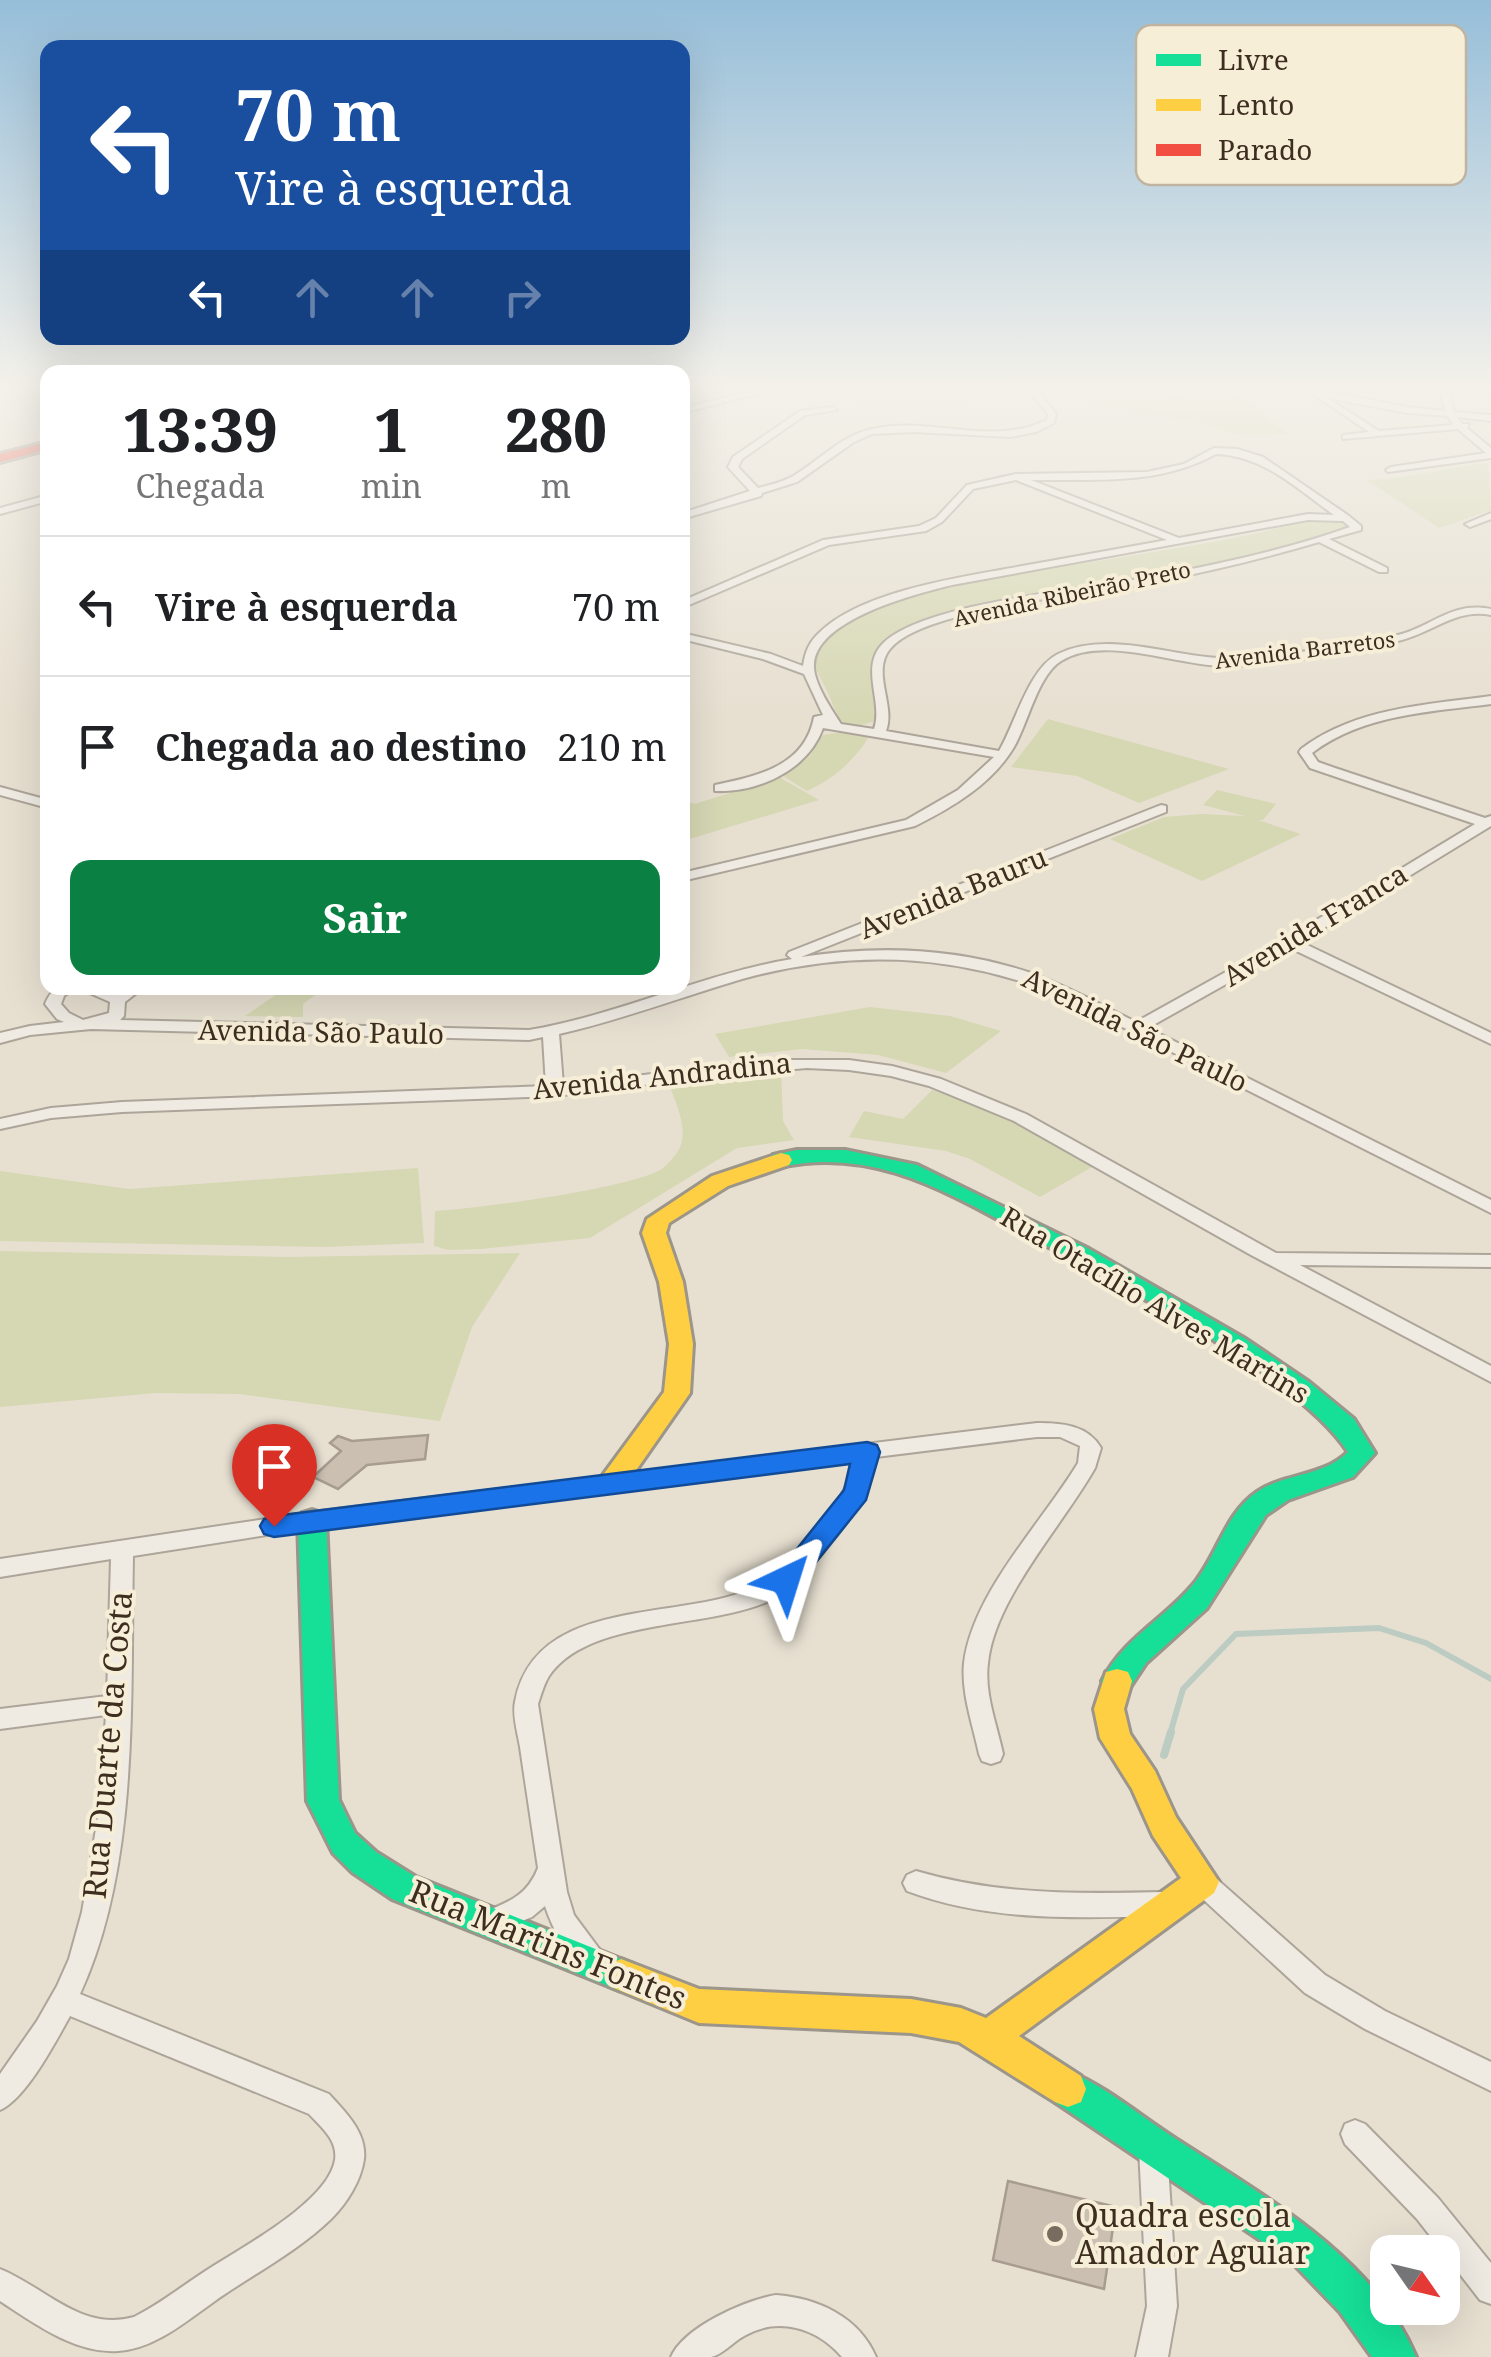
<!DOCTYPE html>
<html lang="pt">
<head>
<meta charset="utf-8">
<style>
  body { margin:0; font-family:"Noto Serif",serif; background:#f6f6f6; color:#202124; height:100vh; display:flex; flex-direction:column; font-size:38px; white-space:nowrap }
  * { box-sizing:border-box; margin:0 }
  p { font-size:32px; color:#757577 }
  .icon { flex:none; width:55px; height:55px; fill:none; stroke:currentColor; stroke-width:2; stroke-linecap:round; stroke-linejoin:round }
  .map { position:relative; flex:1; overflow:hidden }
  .drawer { position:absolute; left:40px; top:365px; width:650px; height:630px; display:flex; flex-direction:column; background:#fff; border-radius:20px; box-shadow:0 10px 40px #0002 }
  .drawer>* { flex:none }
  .banner { position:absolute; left:40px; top:40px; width:650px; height:305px; border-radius:20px; box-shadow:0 10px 40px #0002; background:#1a4fa0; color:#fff; overflow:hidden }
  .needle { width:65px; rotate:124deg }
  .controls { position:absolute; left:1370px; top:2235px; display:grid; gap:20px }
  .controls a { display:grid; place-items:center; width:90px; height:90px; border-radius:20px; background:#fff; box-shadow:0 10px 40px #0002; font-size:50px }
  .pin { position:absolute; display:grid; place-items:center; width:85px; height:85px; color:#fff; margin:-102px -42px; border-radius:50% 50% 50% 0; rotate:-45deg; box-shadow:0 0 10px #0007 }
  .pin .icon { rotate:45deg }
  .me { position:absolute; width:110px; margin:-55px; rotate:41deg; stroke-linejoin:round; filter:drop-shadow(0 0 8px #0008) }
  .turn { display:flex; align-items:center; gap:35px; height:210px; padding:0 30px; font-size:45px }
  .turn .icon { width:130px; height:130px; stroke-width:2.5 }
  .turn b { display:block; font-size:70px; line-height:85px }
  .lanes { display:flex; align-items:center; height:95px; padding:0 30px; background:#0003; justify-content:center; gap:50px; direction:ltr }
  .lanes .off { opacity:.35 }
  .eta { display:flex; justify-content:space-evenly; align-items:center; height:170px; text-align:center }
  .eta b { font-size:60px; font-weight:800; line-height:70px }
  .action { display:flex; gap:20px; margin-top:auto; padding:20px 30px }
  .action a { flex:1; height:115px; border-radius:20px; background:#0b8043; color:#fff; font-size:40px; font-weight:800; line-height:115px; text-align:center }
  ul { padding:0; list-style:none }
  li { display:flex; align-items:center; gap:30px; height:140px; padding:0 30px; border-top:2px solid #e0e0e0 }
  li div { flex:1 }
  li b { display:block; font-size:38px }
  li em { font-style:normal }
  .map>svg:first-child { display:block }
  .green { fill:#d6d7b3 }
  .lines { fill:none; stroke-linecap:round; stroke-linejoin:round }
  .stream-far1 { stroke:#bcccc2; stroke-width:6 }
  .stream { stroke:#bcccc2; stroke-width:8 }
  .building { fill:#cbbfb2; stroke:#a89c90; stroke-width:2.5 }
  .street-casing { stroke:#ada599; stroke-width:4 }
  .fast-casing { stroke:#9c958a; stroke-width:6 }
  .slow-casing { stroke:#9c958a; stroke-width:6 }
  .jam-casing { stroke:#9c958a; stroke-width:6 }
  .street { fill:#efebe3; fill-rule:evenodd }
  .fast { fill:#16e098; fill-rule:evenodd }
  .slow { fill:#ffcf43; fill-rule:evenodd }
  .jam { fill:#f24e42; fill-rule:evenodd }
  .route { fill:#1a73e8; stroke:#114b97; stroke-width:2.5 }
  .poi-dot { fill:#786c5e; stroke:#f7eed8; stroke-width:4 }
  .labels { text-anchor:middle; stroke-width:8; stroke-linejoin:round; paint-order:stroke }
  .far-street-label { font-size:22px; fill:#3d2e20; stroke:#f7eed8 }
  .street-label { font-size:28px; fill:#3d2e20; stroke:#f7eed8 }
  .near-street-label { font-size:32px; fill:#3d2e20; stroke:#f7eed8 }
  .near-poi-label { font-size:32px; fill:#3d2e20; stroke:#f7eed8; text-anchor:start }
  .key { fill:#f7eed8; stroke:#bfb4a1; stroke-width:2.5 }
  .key-label { font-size:28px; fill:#3d2e20 }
</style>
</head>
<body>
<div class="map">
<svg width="1491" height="2357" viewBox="0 0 1491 2357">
  <rect width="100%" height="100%" fill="#e7e0d1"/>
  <path class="green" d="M 801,389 L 965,389 L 966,402 L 862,403 L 843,393 L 796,392 Z
    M 1090,389 L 1140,389 L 1189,399 L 1242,397 L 1289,434 L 1243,436 L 1199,423 L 1095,406 L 1081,391 Z
    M 1488,463 L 1491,510 L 1439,528 L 1367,480 C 1408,479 1447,467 1488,463 Z
    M 1323,518 L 1352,525 L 1282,549 L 923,623 L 878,656 L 879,712 L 876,720 C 841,736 839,718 828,693 C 818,671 801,656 829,634 C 898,581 1043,571 1129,556 C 1169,549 1210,543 1249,535 C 1274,529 1298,522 1323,518 Z
    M 1048,719 L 1229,769 L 1139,803 L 1077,776 L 1011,767 Z
    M 843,732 L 868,738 C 853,762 832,780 807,791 L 783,776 L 810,756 L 823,735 Z
    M 779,777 L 819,800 L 683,841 L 682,800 L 695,804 Z
    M 1217,790 L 1276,804 L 1263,820 L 1258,820 L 1301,834 L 1202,881 L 1110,839 L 1164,817 L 1202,814 L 1245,816 L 1203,805 Z
    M 275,988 L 325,988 L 303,1004 L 303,1017 L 245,1016 L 277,994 Z
    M 870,1007 L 950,1016 L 1001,1031 L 946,1073 L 878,1055 L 802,1049 L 729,1057 L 715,1034 Z
    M 781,1068 L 783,1121 L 794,1140 L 737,1148 L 590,1238 L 481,1249 L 448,1250 L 434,1246 L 435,1211 C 474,1209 636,1188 663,1168 C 667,1165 675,1156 678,1151 C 690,1131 676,1104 669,1084 Z
    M 932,1090 L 995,1112 L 1092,1167 L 1040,1197 L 970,1159 L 946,1151 L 849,1137 L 864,1111 L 903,1119 Z
    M 418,1168 L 424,1243 L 325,1247 L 0,1241 L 0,1171 L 129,1189 Z
    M 0,1251 L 287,1257 L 520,1253 L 472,1327 L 440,1421 L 239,1394 L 156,1393 L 0,1407 Z"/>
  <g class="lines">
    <path class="stream-far1" d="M 1170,1734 L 1183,1689 L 1236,1634 L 1379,1628 L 1426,1643 L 1491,1679"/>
    <path class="stream" d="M 1164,1755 L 1171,1732"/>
  </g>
  <path class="building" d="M 428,1435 L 425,1459 L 367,1465 L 338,1489 L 313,1477 L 341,1451 L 330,1443 L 338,1436 L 352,1441 Z
    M 1008,2181 L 1116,2207 L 1104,2289 L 993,2260 Z"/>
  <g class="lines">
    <g class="street-casing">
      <path id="street" d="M 762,389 L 776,389 L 682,413 L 682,408 Z
        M 1028,389 L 1036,389 L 1056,414 L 1054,423 L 1036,432 L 1011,437 L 914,432 L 872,434 L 854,442 L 797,482 L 762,493 L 761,496 L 682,519 L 682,513 L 750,491 L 728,467 L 733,457 L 800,411 L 833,407 L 837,410 L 805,415 L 742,459 L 738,467 L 758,488 C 770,485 784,482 795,475 C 819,460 841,437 868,430 C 928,414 989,448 1047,420 L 1048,414 Z
        M 1440,389 L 1448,389 L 1454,412 L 1491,415 L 1491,421 L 1457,417 L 1462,424 L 1469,424 L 1467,428 L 1491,448 L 1491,458 L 1388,472 L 1386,470 L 1391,467 L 1486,453 L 1458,429 L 1343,439 L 1343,435 L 1369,432 L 1312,393 L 1316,390 L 1408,407 L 1445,411 ZM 1327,398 L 1408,413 L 1448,416 L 1453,425 L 1379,431 Z
        M 1491,389 L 1491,392 L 1457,390 L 1458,389 Z
        M 1214,448 L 1237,449 L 1263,457 L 1349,516 L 1361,526 L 1361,530 L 1329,539 L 1387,568 L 1387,572 L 1379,572 L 1319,542 C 1265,558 1211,571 1155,582 C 1100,593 922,608 890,649 C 871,672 896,706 886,731 L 999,751 C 1015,724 1029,668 1058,654 C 1114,627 1186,664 1246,658 C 1297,653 1348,647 1398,635 C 1433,626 1452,601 1491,609 L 1491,615 C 1455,608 1433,633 1398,641 C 1345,654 1288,663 1233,666 C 1183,669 1106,633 1061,661 C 1038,675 1028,723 1014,747 C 992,784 953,807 915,826 L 682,881 L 682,873 L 906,820 L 958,790 L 994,757 L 823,728 C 808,770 758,793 715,791 L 715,785 C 758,776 805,766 814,717 L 823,715 L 804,674 L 763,659 L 682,639 L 682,633 L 771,654 L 803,666 C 805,652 809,642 820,632 C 864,590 963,577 1022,566 C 1071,557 1119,549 1167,540 L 1016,480 L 973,489 L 942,522 L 926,531 L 829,545 L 682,608 L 682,601 L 823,540 L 919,526 L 936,518 L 967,485 L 1016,474 L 1147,472 L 1184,464 ZM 1216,454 C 1264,456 1296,488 1334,515 L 1308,514 L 1179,538 L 1031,480 C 1095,479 1158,486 1216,454 ZM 1308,520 L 1343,521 L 1350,527 C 1289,549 1222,563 1157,576 C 1100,587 911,603 879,648 C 862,672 883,703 874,729 L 841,724 C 832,710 815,685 814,668 C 811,620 916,594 952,585 Z
        M 48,495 L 48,501 L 0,514 L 0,508 Z
        M 1491,513 L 1491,519 L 1470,527 L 1465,524 Z
        M 1491,696 L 1491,704 C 1430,712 1363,714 1312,753 L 1318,762 L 1335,768 L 1485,818 L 1491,816 L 1491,826 L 1301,942 L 1491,1033 L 1491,1044 L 1290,948 L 1148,1028 L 1491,1200 L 1491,1213 L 1057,994 C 952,953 850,949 742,979 C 681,997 621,1020 559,1034 L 563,1085 L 765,1060 L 849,1060 L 892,1066 L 941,1079 L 1026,1114 L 1276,1253 L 1491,1255 L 1491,1267 L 1300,1265 L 1491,1366 L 1491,1382 L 1251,1255 L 1014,1121 L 929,1086 L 891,1076 L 849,1070 L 807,1068 L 722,1075 L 555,1096 L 122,1112 L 51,1118 L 0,1129 L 0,1119 L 51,1108 L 122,1102 L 546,1086 L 543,1037 L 529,1040 L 91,1029 L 30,1035 L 0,1043 L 0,1033 L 30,1026 L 64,1022 L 57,1019 L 45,1004 C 52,987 58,988 75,988 L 64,996 L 61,1004 L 69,1013 L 83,1020 L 109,1013 L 110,1002 L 85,991 L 83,988 L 102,988 L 117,994 L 126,988 L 143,988 L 125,1002 L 124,1016 L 120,1020 L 529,1030 C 619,1015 702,974 792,959 L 787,955 L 789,952 L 1161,805 L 1166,806 L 1166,812 L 801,957 C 877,945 957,948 1031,973 C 1067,986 1101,1005 1136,1022 L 1285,939 L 1475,824 L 1310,768 L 1299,752 L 1301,749 C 1355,708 1425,705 1491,696 Z
        M 0,787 L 48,800 L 48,808 L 0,795 Z
        M 1037,1423 C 1062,1423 1088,1425 1101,1448 L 1095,1468 C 1063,1525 994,1599 988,1663 C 984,1693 997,1725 1003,1754 L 1000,1761 L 991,1764 L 982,1761 L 979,1754 C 973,1725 961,1693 964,1663 C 973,1592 1042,1523 1078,1463 L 1080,1446 L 1060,1437 L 1037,1437 L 876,1457 C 869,1490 851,1519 830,1544 C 813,1565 794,1589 769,1601 C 707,1629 588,1618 549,1676 C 544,1684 541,1695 538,1704 L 567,1892 L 574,1915 L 603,1954 L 599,1963 L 590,1966 C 567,1958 552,1928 545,1906 L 532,1917 L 495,1932 L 486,1929 L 482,1920 L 486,1911 C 510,1902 528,1894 538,1868 C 532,1828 526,1788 520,1747 C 518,1734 512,1715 515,1702 C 535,1595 679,1622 753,1588 C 796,1569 844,1505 855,1460 L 312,1528 L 133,1556 C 130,1697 140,1864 80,1994 L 329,2094 C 345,2112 367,2132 364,2159 C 361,2181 347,2203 331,2219 C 300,2249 261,2270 225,2294 C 193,2315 158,2349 118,2351 C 75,2354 34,2323 0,2301 L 0,2269 C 45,2287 81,2332 134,2317 C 160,2304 182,2286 207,2270 C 241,2248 328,2202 335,2160 C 338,2140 321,2127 309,2114 L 70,2016 C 56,2041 26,2099 0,2110 L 0,2074 L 37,2021 L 57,1986 L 69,1959 L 82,1912 L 99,1811 L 106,1715 L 0,1729 L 0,1709 L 107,1696 L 111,1559 L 0,1577 L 0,1559 L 312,1512 Z
        M 1202,1870 L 1211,1874 L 1325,1975 L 1385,2011 L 1491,2062 L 1491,2091 L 1365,2029 L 1305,1993 L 1193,1890 L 1189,1882 L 1193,1874 Z
        M 916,1871 C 997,1895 1078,1894 1162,1892 L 1171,1896 L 1175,1904 L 1171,1912 L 1162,1916 C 1076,1918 989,1922 907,1891 L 903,1883 L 907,1875 Z
        M 1355,2120 L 1365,2124 L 1438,2198 L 1486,2257 L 1491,2263 L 1491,2304 L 1480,2300 L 1417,2219 L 1345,2144 L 1341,2134 L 1345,2124 Z
        M 1153,2135 L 1163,2139 L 1167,2149 L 1177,2306 L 1168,2357 L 1136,2357 L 1147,2306 L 1139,2149 L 1143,2139 Z
        M 776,2295 C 818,2298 859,2317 876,2357 L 842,2357 C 817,2328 778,2316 744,2336 C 733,2342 722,2355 711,2357 C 699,2357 684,2357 671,2357 C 684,2327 745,2300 776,2295 Z"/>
    </g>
    <g class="fast-casing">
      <path id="fast" d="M 797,1150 L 845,1150 L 917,1165 L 1089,1249 L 1244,1338 L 1309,1382 L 1354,1419 L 1375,1453 L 1353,1477 L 1288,1500 L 1266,1515 L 1207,1608 L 1146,1663 L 1128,1690 L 1117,1693 L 1106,1690 L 1102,1681 C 1124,1637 1167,1618 1196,1581 C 1218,1553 1226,1513 1257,1492 C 1285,1473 1323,1477 1348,1452 C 1301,1378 1115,1282 1034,1239 C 990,1215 944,1188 896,1173 C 867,1164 835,1160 805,1163 C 792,1164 780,1170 770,1160 L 773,1155 Z
        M 312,1510 L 322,1513 L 326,1520 L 339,1800 L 355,1833 L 376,1852 L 416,1877 L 633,1964 L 638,1975 L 633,1986 L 621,1991 L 392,1899 L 352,1872 L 333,1853 L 307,1801 L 298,1520 L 302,1513 Z
        M 1068,2071 C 1105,2086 1139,2115 1173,2137 C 1260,2194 1374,2256 1416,2357 L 1372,2357 L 1340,2312 L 1290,2260 L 1055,2102 L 1050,2089 L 1055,2076 Z"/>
    </g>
    <g class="slow-casing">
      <path id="slow" d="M 781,1153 L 789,1155 L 792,1160 L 789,1165 L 728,1186 L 669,1223 L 666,1233 L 683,1282 L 693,1344 L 690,1393 L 623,1489 L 613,1492 L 603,1489 L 599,1482 L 603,1475 L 664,1392 L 669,1344 L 659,1282 L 642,1233 L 647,1219 L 712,1176 Z
        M 1117,1669 L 1128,1672 L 1132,1681 L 1124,1709 L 1130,1734 L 1155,1771 L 1176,1817 L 1219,1882 L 1214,1893 L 1019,2036 L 1081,2076 L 1086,2089 L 1081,2102 L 1068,2107 L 1055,2102 L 959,2042 L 911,2033 L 699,2023 L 609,1986 L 604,1975 L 609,1964 L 621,1959 L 699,1989 L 911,1999 L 961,2008 L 986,2018 L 1181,1878 L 1153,1836 L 1132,1789 L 1100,1738 L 1094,1709 L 1106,1672 Z"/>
    </g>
    <g class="jam-casing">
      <path id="jam" d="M 48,442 L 48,449 L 0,462 L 0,454 Z"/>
    </g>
    <use href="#street" class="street"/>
    <use href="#fast" class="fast"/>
    <use href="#slow" class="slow"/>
    <use href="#jam" class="jam"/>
  </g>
  <linearGradient id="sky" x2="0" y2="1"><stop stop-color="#96bed9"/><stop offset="0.54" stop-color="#f4f1ea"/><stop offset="1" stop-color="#f4f1ea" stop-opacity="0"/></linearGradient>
  <rect width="1491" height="719" fill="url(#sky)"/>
  <path class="route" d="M 867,1442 L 877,1445 L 880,1452 L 866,1500 L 796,1587 L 786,1591 L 776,1587 L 772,1580 L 844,1490 L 850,1464 L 274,1537 L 264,1534 L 260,1526 L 264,1519 L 274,1516 Z"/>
  <circle class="poi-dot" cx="1055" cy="2234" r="10"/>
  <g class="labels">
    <g class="far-street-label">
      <text transform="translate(1072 594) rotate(-12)" y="8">Avenida Ribeirão Preto</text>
      <text transform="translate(1305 650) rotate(-7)" y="8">Avenida Barretos</text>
    </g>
    <g class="street-label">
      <text transform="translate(953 893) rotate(-22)" y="10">Avenida Bauru</text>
      <text transform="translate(1315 925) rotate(-31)" y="10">Avenida Franca</text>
      <text transform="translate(1135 1030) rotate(26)" y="10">Avenida São Paulo</text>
      <text transform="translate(321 1032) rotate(1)" y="10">Avenida São Paulo</text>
      <text transform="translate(662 1076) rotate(-6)" y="10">Avenida Andradina</text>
      <text transform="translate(1155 1305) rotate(31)" y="10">Rua Otacílio Alves Martins</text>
    </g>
    <g class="near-street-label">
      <text transform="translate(108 1745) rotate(-85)" y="11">Rua Duarte da Costa</text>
      <text transform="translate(548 1945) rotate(22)" y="11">Rua Martins Fontes</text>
    </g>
    <g class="near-poi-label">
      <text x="1075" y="2227">Quadra escola<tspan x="1075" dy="37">Amador Aguiar</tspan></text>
    </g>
  </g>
  <rect x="1136" y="25" width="330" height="160" rx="15" class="key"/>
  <rect x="1156" y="54" width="45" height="12" fill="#16e098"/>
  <rect x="1156" y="99" width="45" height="12" fill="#ffcf43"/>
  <rect x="1156" y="144" width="45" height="12" fill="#f24e42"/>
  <g class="key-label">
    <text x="1218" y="70">Livre</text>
    <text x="1218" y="115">Lento</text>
    <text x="1218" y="160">Parado</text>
  </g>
</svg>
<div class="controls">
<a><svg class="needle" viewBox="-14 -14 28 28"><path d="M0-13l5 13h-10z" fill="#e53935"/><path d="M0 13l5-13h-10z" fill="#757577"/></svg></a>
</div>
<div class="pin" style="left:274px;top:1526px;background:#d93025"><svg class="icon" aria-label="arrive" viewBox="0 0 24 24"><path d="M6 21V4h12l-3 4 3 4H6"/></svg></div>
<svg class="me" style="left:786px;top:1580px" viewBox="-20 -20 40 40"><path d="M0-17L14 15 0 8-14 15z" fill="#1a73e8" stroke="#fff" stroke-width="4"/></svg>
<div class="banner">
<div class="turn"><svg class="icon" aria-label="left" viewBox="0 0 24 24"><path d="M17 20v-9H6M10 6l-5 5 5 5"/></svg><div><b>70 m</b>Vire à esquerda</div></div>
<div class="lanes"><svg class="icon" aria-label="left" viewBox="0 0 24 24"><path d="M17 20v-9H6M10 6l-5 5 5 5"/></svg><svg class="icon off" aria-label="ahead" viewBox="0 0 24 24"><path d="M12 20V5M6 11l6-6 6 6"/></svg><svg class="icon off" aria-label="ahead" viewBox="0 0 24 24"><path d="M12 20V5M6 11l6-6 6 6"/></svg><svg class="icon off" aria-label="right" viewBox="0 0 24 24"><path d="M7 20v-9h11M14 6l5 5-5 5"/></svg></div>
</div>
<section class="drawer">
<div class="eta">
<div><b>13:39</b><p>Chegada</p></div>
<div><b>1</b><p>min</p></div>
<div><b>280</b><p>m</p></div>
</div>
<ul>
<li><svg class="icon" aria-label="left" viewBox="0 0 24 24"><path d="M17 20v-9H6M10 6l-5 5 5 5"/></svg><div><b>Vire à esquerda</b></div><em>70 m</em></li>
<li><svg class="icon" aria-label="arrive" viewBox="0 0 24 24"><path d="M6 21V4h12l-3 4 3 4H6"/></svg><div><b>Chegada ao destino</b></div><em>210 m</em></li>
</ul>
<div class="action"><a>Sair</a></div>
</section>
</div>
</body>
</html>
